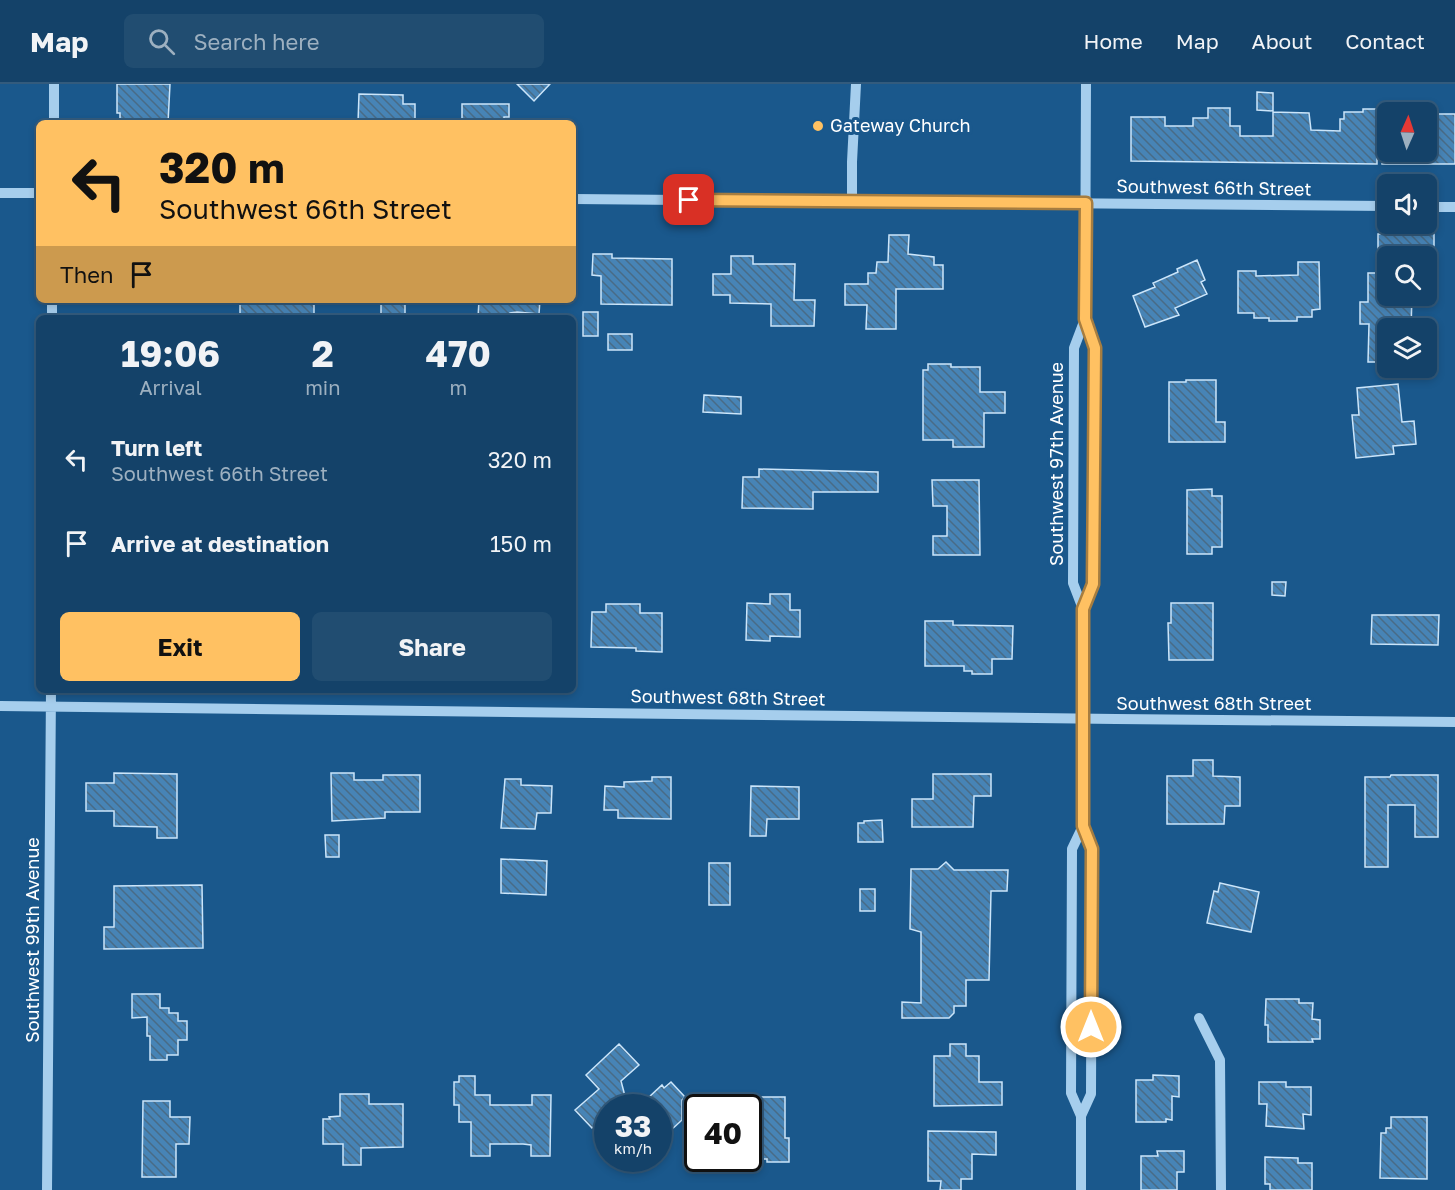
<!DOCTYPE html>
<html lang="en">
<head>
<meta charset="utf-8">
<style>
  body { margin:0; font-family:"Golos Text",sans-serif; background:#214d71; color:#f1f3f6; height:100vh; display:flex; flex-direction:column; font-size:22px; white-space:nowrap }
  * { box-sizing:border-box; margin:0 }
  p { font-size:20px; color:#9db0c0 }
  .icon { flex:none; width:33px; height:33px; fill:none; stroke:currentColor; stroke-width:2; stroke-linecap:round; stroke-linejoin:round }
  .map { position:relative; flex:1; overflow:hidden }
  .details { position:absolute; left:36px; top:231px; width:540px; height:378px; display:flex; flex-direction:column; background:#144269; border-radius:9px; box-shadow:0 3px 9px #0003,0 0 0 2px #335b7d }
  .details>* { flex:none }
  .hud { position:absolute; left:36px; top:36px; width:540px; height:183px; border-radius:9px; box-shadow:0 3px 9px #0003,0 0 0 2px #335b7d; background:#ffc162; color:#111; overflow:hidden }
  .needle { width:39px; rotate:3deg }
  .tools { position:absolute; left:1377px; top:18px; display:grid; gap:12px }
  .tools a { display:grid; place-items:center; width:60px; height:60px; border-radius:9px; background:#144269; box-shadow:0 3px 9px #0003,0 0 0 2px #335b7d; font-size:30px }
  .speed { position:absolute; left:594px; top:1010px; display:flex; gap:12px; font-size:30px; font-weight:700; text-align:center }
  .speed>* { display:grid; place-content:center; width:78px; height:78px; border-radius:50%; background:#144269; box-shadow:0 3px 9px #0003,0 0 0 2px #335b7d; line-height:1 }
  .speed small { font-size:15px; font-weight:400 }
  .speed .limit { border:3px solid #111; border-radius:9px; background:#fff; color:#111 }
  .pin { position:absolute; display:grid; place-items:center; width:51px; height:51px; color:#fff; margin:-26px; border-radius:12px; box-shadow:0 3px 9px #0006 }
  .me { position:absolute; width:66px; margin:-33px; rotate:0deg; stroke-linejoin:round; filter:drop-shadow(0 0 4px #0008) }
  .turn { display:flex; align-items:center; gap:21px; height:126px; padding:0 24px; font-size:27px }
  .turn .icon { width:78px; height:78px; stroke-width:2.5 }
  .turn b { display:block; font-size:42px; line-height:51px }
  .then { display:flex; align-items:center; height:57px; padding:0 24px; background:#0003; gap:12px; font-size:22px }
  .eta { display:flex; justify-content:space-evenly; align-items:center; height:102px; text-align:center }
  .eta b { font-size:36px; font-weight:700; line-height:42px }
  .primary-button { display:flex; gap:12px; margin-top:auto; padding:12px 24px }
  .primary-button a { flex:1; height:69px; border-radius:9px; background:#ffc162; color:#111; font-size:24px; font-weight:700; line-height:69px; text-align:center }
  .primary-button a+a { background:#214d71; color:#f1f3f6 }
  ul { padding:0; list-style:none }
  li { display:flex; align-items:center; gap:18px; height:84px; padding:0 24px }
  li div { flex:1 }
  li b { display:block; font-size:22px }
  li em { font-style:normal }
  header { display:flex; align-items:center; gap:36px; box-sizing:border-box; height:84px; padding:0 30px; background:#144269; border-bottom:2px solid #335b7d }
  header strong { font-size:28px }
  nav { display:flex; gap:33px; margin-inline-start:auto; font-size:21px }
  .search { width:420px; height:54px; background:#214d71; display:flex; align-items:center; gap:15px; box-sizing:border-box; padding:0 21px; border-radius:9px; color:#9db0c0; font-size:22px }
  .map>svg:first-child { display:block }
  .building { fill:url(#building-back-hatch); stroke:#cbe5fa; stroke-width:1.5 }
  .lines { fill:none; stroke-linecap:round; stroke-linejoin:round }
  .minor { stroke:#a6ceed; stroke-width:10 }
  .route-casing { stroke:#a67d40; stroke-width:15 }
  .route { stroke:#ffc162; stroke-width:10 }
  .poi-dot { fill:#ffc162; stroke:#1a588c; stroke-width:2 }
  .labels { text-anchor:middle; stroke-width:6; stroke-linejoin:round; paint-order:stroke }
  .poi-label { font-size:18px; fill:#fff; stroke:#1a588c; text-anchor:start }
  .street-label { font-size:18px; fill:#fff; stroke:#1a588c }
</style>
</head>
<body>
<header>
<strong>Map</strong>
<div class="search"><svg class="icon" aria-label="search" viewBox="0 0 24 24"><circle cx="10" cy="10" r="6"/><path d="M15 15l6 6"/></svg>Search here</div>
<nav><a>Home</a><a>Map</a><a>About</a><a>Contact</a></nav>
</header>
<div class="map">
<svg width="1455" height="1106" viewBox="0 0 1455 1106">
  <defs>
    <pattern id="building-back-hatch" width="6" height="6" patternUnits="userSpaceOnUse" patternTransform="scale(1.5)"><rect width="6" height="6" fill="#4784b6"/><path d="M-1 5l2 2M0 0l6 6M5-1l2 2" fill="none" stroke="#496b86"/></pattern>
  </defs>
  <rect width="100%" height="100%" fill="#1a588c"/>
  <path class="building" d="M 117,0 L 170,0 L 168,39 L 120,39 L 120,29 L 117,29 Z
    M 517,0 L 550,0 L 534,17 Z
    M 1257,8 L 1273,9 L 1273,27 L 1257,26 Z
    M 359,10 L 403,11 L 403,20 L 415,20 L 415,39 L 358,39 Z
    M 462,20 L 509,20 L 509,33 L 504,33 L 504,39 L 462,39 Z
    M 1208,24 L 1230,24 L 1230,42 L 1240,42 L 1240,52 L 1273,52 L 1273,28 L 1309,29 L 1311,46 L 1340,47 L 1340,35 L 1344,35 L 1344,28 L 1363,28 L 1363,25 L 1377,25 L 1377,80 L 1131,77 L 1131,33 L 1165,33 L 1165,42 L 1193,42 L 1193,34 L 1208,34 Z
    M 1426,30 L 1455,30 L 1455,80 L 1382,80 L 1382,68 L 1426,68 Z
    M 1378,150 L 1434,150 L 1434,173 L 1378,172 Z
    M 889,151 L 909,151 L 908,170 L 934,173 L 934,181 L 943,181 L 943,205 L 896,205 L 896,245 L 866,245 L 867,221 L 845,221 L 845,200 L 868,200 L 868,189 L 876,189 L 877,178 L 888,178 Z
    M 593,170 L 612,170 L 612,174 L 672,175 L 672,221 L 601,220 L 601,192 L 592,191 Z
    M 731,172 L 753,172 L 753,180 L 795,180 L 794,216 L 815,216 L 814,242 L 771,242 L 771,220 L 730,219 L 730,211 L 713,211 L 713,190 L 731,190 Z
    M 1197,176 L 1205,196 L 1201,198 L 1207,210 L 1175,224 L 1179,231 L 1145,243 L 1133,212 L 1155,203 L 1153,199 L 1178,188 L 1177,185 Z
    M 1298,178 L 1319,178 L 1320,225 L 1312,226 L 1312,233 L 1297,233 L 1297,237 L 1269,237 L 1269,234 L 1254,234 L 1254,229 L 1238,229 L 1238,187 L 1256,187 L 1256,192 L 1298,191 Z
    M 1368,189 L 1388,189 L 1388,212 L 1412,212 L 1411,244 L 1388,244 L 1388,278 L 1368,278 L 1369,240 L 1360,240 L 1360,218 L 1368,218 Z
    M 240,216 L 314,216 L 314,234 L 240,234 Z
    M 381,216 L 405,216 L 405,234 L 381,234 Z
    M 479,216 L 540,216 L 539,230 L 517,228 L 510,229 L 509,234 L 478,234 Z
    M 583,228 L 598,228 L 598,252 L 583,252 Z
    M 608,250 L 632,250 L 632,266 L 608,266 Z
    M 928,280 L 951,280 L 951,283 L 980,283 L 980,308 L 1005,308 L 1005,329 L 984,329 L 984,363 L 953,363 L 953,356 L 923,356 L 923,286 L 928,286 Z
    M 1186,296 L 1216,296 L 1216,338 L 1225,338 L 1225,358 L 1169,358 L 1169,298 L 1186,298 Z
    M 1398,300 L 1402,338 L 1414,337 L 1416,360 L 1393,362 L 1394,370 L 1356,374 L 1352,331 L 1359,331 L 1357,304 Z
    M 704,311 L 741,313 L 741,330 L 703,328 Z
    M 759,385 L 878,388 L 878,408 L 813,408 L 813,425 L 742,424 L 743,393 L 759,393 Z
    M 932,396 L 979,396 L 980,471 L 933,471 L 933,452 L 947,452 L 947,422 L 933,422 Z
    M 1212,405 L 1212,412 L 1222,412 L 1222,463 L 1212,463 L 1212,470 L 1187,470 L 1187,406 Z
    M 1272,498 L 1286,498 L 1285,512 L 1272,511 Z
    M 770,510 L 790,510 L 790,526 L 800,526 L 800,553 L 770,552 L 770,557 L 746,556 L 747,519 L 770,520 Z
    M 1171,519 L 1213,519 L 1213,576 L 1169,576 L 1168,539 L 1171,539 Z
    M 606,520 L 640,520 L 640,529 L 662,529 L 662,568 L 636,567 L 636,564 L 591,563 L 592,528 L 606,528 Z
    M 1372,531 L 1439,531 L 1438,561 L 1371,560 Z
    M 925,537 L 953,537 L 953,541 L 1013,542 L 1012,575 L 992,575 L 992,590 L 972,590 L 972,587 L 964,587 L 964,582 L 925,582 Z
    M 1193,676 L 1213,676 L 1213,692 L 1240,693 L 1240,722 L 1225,722 L 1224,740 L 1167,740 L 1167,692 L 1193,692 Z
    M 114,689 L 177,690 L 177,754 L 157,754 L 157,743 L 114,742 L 114,727 L 86,727 L 86,699 L 114,699 Z
    M 331,689 L 354,689 L 354,696 L 383,696 L 383,691 L 420,691 L 420,728 L 385,728 L 385,734 L 332,737 Z
    M 933,690 L 991,690 L 991,712 L 974,712 L 973,743 L 912,743 L 912,715 L 933,715 Z
    M 1391,691 L 1438,691 L 1438,753 L 1415,753 L 1415,721 L 1388,721 L 1388,783 L 1365,783 L 1365,693 L 1390,693 Z
    M 652,693 L 671,693 L 671,735 L 618,734 L 618,726 L 604,726 L 605,702 L 624,703 L 624,698 L 652,697 Z
    M 505,695 L 521,695 L 521,701 L 552,702 L 551,729 L 537,729 L 535,745 L 501,744 Z
    M 751,702 L 799,703 L 799,735 L 767,735 L 766,752 L 750,752 Z
    M 882,736 L 883,758 L 858,758 L 858,739 L 864,739 L 864,737 Z
    M 325,751 L 339,751 L 339,773 L 326,773 Z
    M 501,775 L 547,777 L 546,811 L 501,809 Z
    M 946,778 L 954,786 L 1008,786 L 1007,807 L 991,807 L 989,896 L 966,896 L 966,922 L 954,922 L 954,929 L 949,934 L 902,934 L 902,918 L 921,919 L 921,848 L 910,845 L 911,785 L 938,785 Z
    M 709,779 L 730,779 L 730,821 L 709,821 Z
    M 1220,799 L 1259,808 L 1251,848 L 1207,839 L 1214,807 L 1218,808 Z
    M 202,801 L 203,864 L 104,865 L 104,843 L 114,843 L 114,802 Z
    M 860,805 L 875,805 L 875,827 L 860,827 Z
    M 132,910 L 160,910 L 160,924 L 169,924 L 169,929 L 178,929 L 178,937 L 187,937 L 187,956 L 178,956 L 178,971 L 167,971 L 167,976 L 150,976 L 150,952 L 147,952 L 147,933 L 132,934 Z
    M 1266,915 L 1299,915 L 1299,919 L 1313,919 L 1312,935 L 1320,936 L 1320,955 L 1312,955 L 1313,958 L 1268,958 L 1268,941 L 1265,941 Z
    M 619,960 L 639,981 L 621,997 L 625,1012 L 614,1023 L 608,1023 L 608,1048 L 599,1038 L 592,1044 L 575,1026 L 599,1005 L 586,991 Z
    M 950,960 L 966,960 L 966,972 L 979,972 L 979,998 L 1002,998 L 1002,1021 L 934,1022 L 934,972 L 950,972 Z
    M 1153,991 L 1179,992 L 1179,1013 L 1172,1012 L 1172,1036 L 1166,1035 L 1166,1038 L 1136,1038 L 1136,996 L 1153,996 Z
    M 459,992 L 475,992 L 475,1011 L 490,1011 L 490,1021 L 532,1021 L 532,1011 L 551,1011 L 550,1072 L 531,1072 L 531,1061 L 523,1060 L 490,1060 L 490,1072 L 471,1072 L 471,1038 L 459,1038 L 459,1021 L 454,1021 L 454,998 L 459,998 Z
    M 671,998 L 685,1013 L 682,1016 L 682,1036 L 658,1058 L 658,1023 L 648,1014 L 662,1001 L 664,1004 Z
    M 1259,998 L 1286,998 L 1286,1003 L 1311,1003 L 1311,1031 L 1303,1030 L 1304,1045 L 1266,1042 L 1267,1020 L 1259,1020 Z
    M 340,1010 L 369,1010 L 369,1020 L 403,1020 L 403,1063 L 361,1064 L 361,1081 L 343,1081 L 343,1060 L 323,1060 L 323,1035 L 330,1035 L 329,1033 L 340,1032 Z
    M 748,1013 L 785,1013 L 785,1054 L 789,1054 L 789,1078 L 767,1078 L 767,1075 L 748,1075 Z
    M 143,1017 L 170,1017 L 170,1033 L 190,1033 L 189,1060 L 176,1060 L 176,1093 L 142,1093 Z
    M 1391,1033 L 1427,1033 L 1427,1095 L 1380,1094 L 1381,1049 L 1386,1049 L 1386,1044 L 1391,1044 Z
    M 928,1047 L 996,1048 L 996,1071 L 972,1070 L 972,1095 L 961,1095 L 961,1106 L 940,1106 L 941,1097 L 928,1097 Z
    M 1157,1067 L 1184,1067 L 1184,1088 L 1177,1088 L 1177,1106 L 1141,1106 L 1141,1072 L 1158,1072 Z
    M 1265,1073 L 1298,1074 L 1298,1079 L 1312,1079 L 1312,1106 L 1270,1106 L 1270,1100 L 1265,1100 Z"/>
  <g class="lines">
    <path class="minor" d="M 54,39 L 54,0
      M 0,109 L 39,109
      M 573,115 L 1388,122
      M 852,117 L 852,78 L 856,0
      M 1426,123 L 1455,123
      M 52,234 L 52,216
      M 1083,525 L 1093,500 L 1095,264 L 1085,235 L 1086,0
      M 0,622 L 1116,635 L 1455,638
      M 1199,934 L 1220,976 L 1221,1106
      M 1081,1032 L 1071,1009 L 1072,765 L 1083,742
      M 47,1106 L 51,606
      M 1081,1106 L 1081,1032 L 1091,1010 L 1092,765 L 1083,742 L 1083,525 L 1073,499 L 1074,264 L 1085,235"/>
  </g>
  <g class="lines">
    <g class="route-casing">
      <path id="route" d="M 689,116 L 1086,119 L 1085,235 L 1095,264 L 1093,500 L 1083,525 L 1083,742 L 1092,765 L 1091,943"/>
    </g>
    <use href="#route" class="route"/>
  </g>
  <circle class="poi-dot" cx="818" cy="42" r="6"/>
  <g class="labels">
    <g class="poi-label">
      <text x="830" y="48">Gateway Church</text>
    </g>
    <g class="street-label">
      <text transform="translate(1214 104) rotate(1)" y="6">Southwest 66th Street</text>
      <text transform="translate(1057 380) rotate(-90)" y="6">Southwest 97th Avenue</text>
      <text transform="translate(728 614) rotate(1)" y="6">Southwest 68th Street</text>
      <text x="1214" y="626">Southwest 68th Street</text>
      <text transform="translate(33 856) rotate(-90)" y="6">Southwest 99th Avenue</text>
    </g>
  </g>
</svg>
<div class="tools">
<a><svg class="needle" viewBox="-14 -14 28 28"><path d="M0-13l5 13h-10z" fill="#e53935"/><path d="M0 13l5-13h-10z" fill="#9db0c0"/></svg></a>
<a><svg class="icon" aria-label="sound" viewBox="0 0 24 24"><path d="M4 9h4l5-4v14l-5-4H4zM17 9q2 3 0 6"/></svg></a>
<a><svg class="icon" aria-label="search" viewBox="0 0 24 24"><circle cx="10" cy="10" r="6"/><path d="M15 15l6 6"/></svg></a>
<a><svg class="icon" aria-label="layers" viewBox="0 0 24 24"><path d="M12 4l9 5-9 5-9-5zM3 14l9 5 9-5"/></svg></a>
</div>
<div class="speed"><div>33<small>km/h</small></div><div class="limit">40</div></div>
<div class="pin" style="left:689px;top:116px;background:#d93025"><svg class="icon" aria-label="arrive" viewBox="0 0 24 24"><path d="M6 21V4h12l-3 4 3 4H6"/></svg></div>
<svg class="me" style="left:1091px;top:943px" viewBox="-20 -20 40 40"><circle r="17" fill="#ffc162" stroke="#fff" stroke-width="3"/><path d="M0-11L8 9 0 5-8 9z" fill="#fff"/></svg>
<div class="hud">
<div class="turn"><svg class="icon" aria-label="left" viewBox="0 0 24 24"><path d="M17 20v-9H6M10 6l-5 5 5 5"/></svg><div><b>320 m</b>Southwest 66th Street</div></div>
<div class="then">Then<svg class="icon" aria-label="arrive" viewBox="0 0 24 24"><path d="M6 21V4h12l-3 4 3 4H6"/></svg></div>
</div>
<section class="details">
<div class="eta">
<div><b>19:06</b><p>Arrival</p></div>
<div><b>2</b><p>min</p></div>
<div><b>470</b><p>m</p></div>
</div>
<ul>
<li><svg class="icon" aria-label="left" viewBox="0 0 24 24"><path d="M17 20v-9H6M10 6l-5 5 5 5"/></svg><div><b>Turn left</b><p>Southwest 66th Street</p></div><em>320 m</em></li>
<li><svg class="icon" aria-label="arrive" viewBox="0 0 24 24"><path d="M6 21V4h12l-3 4 3 4H6"/></svg><div><b>Arrive at destination</b></div><em>150 m</em></li>
</ul>
<div class="primary-button"><a>Exit</a><a>Share</a></div>
</section>
</div>
</body>
</html>
